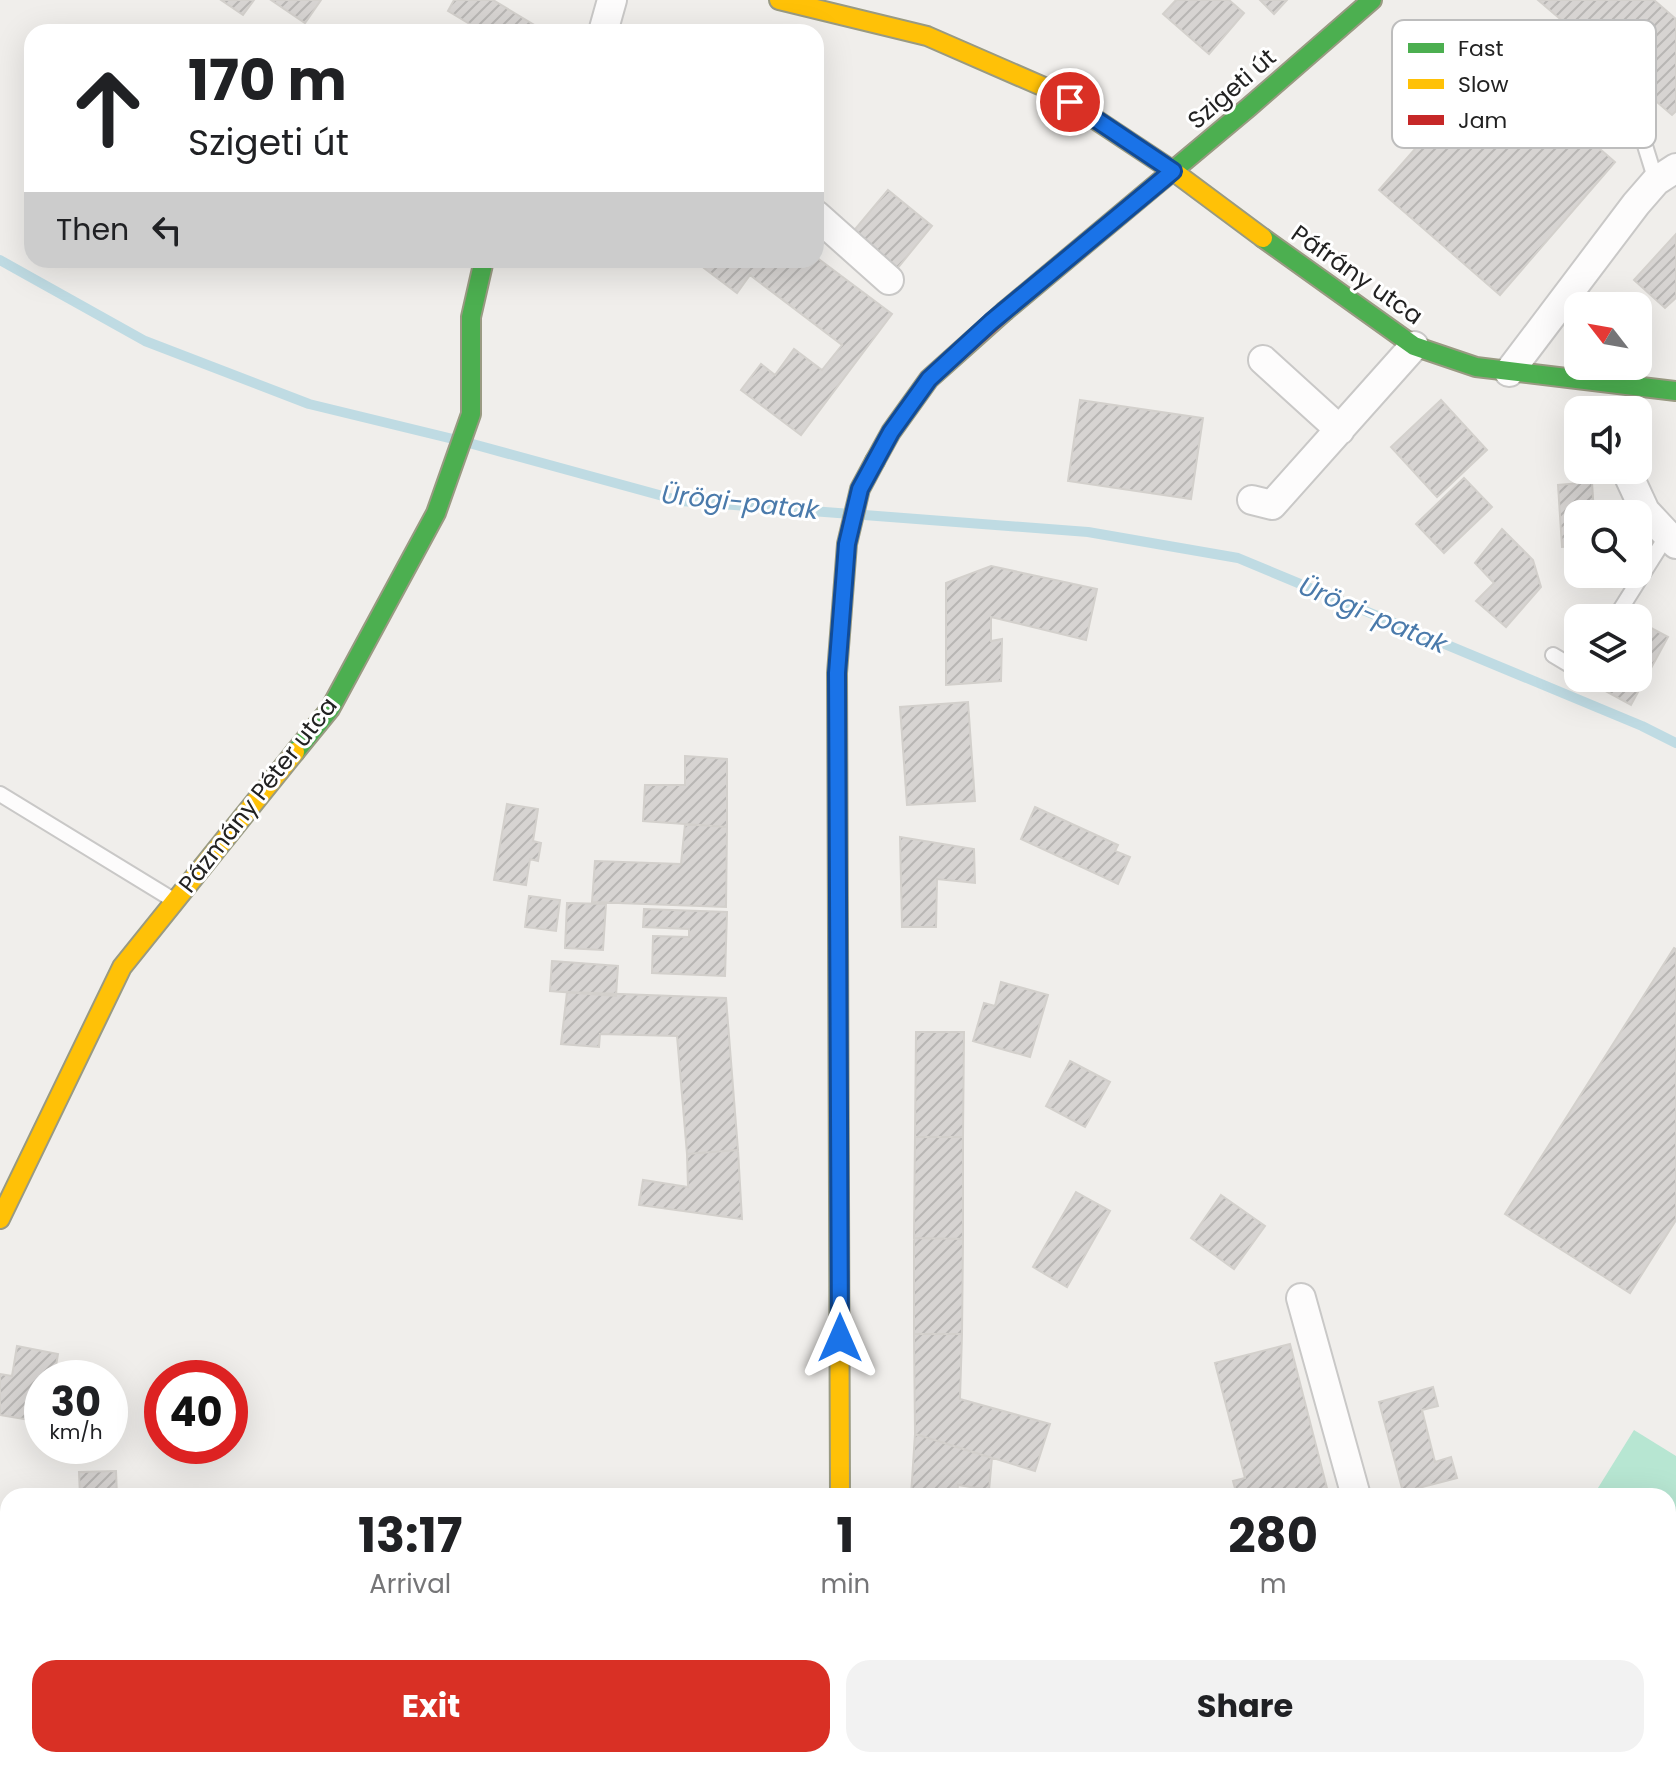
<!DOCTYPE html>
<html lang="en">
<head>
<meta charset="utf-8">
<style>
  body { margin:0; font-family:Poppins,sans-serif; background:#f2f2f2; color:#202124; height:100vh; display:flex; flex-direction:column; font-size:30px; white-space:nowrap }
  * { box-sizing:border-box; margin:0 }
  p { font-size:26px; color:#757577 }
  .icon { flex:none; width:44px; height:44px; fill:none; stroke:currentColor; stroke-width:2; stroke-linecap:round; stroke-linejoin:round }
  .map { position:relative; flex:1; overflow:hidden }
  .details { position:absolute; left:0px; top:1488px; width:1676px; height:280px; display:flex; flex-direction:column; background:#fff; border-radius:24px 24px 0 0; box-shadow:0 8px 32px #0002 }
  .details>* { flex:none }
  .top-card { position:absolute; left:24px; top:24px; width:800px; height:244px; border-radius:24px; box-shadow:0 8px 32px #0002; background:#fff; color:#202124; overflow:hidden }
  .needle { width:52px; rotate:301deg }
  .tools { position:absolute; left:1564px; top:292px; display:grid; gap:16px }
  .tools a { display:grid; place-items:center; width:88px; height:88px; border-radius:16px; background:#fff; box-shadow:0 8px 32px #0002; font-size:40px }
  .speed { position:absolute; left:24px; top:1360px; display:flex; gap:16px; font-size:40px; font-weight:700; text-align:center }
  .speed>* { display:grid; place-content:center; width:104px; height:104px; border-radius:50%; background:#fff; box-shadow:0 8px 32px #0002; line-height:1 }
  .speed small { font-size:20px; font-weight:400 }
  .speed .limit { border:12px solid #d22; background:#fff; color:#111 }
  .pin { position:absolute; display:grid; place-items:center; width:68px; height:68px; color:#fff; margin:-34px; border:4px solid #fff; border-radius:50%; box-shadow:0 2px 8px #0007 }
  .me { position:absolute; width:88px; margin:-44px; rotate:0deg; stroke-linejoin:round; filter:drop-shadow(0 0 6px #0008) }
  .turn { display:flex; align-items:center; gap:28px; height:168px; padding:0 32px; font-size:36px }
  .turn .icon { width:104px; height:104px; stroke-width:2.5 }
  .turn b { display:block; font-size:56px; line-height:68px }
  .then { display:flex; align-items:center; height:76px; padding:0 32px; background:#0003; gap:16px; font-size:30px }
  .eta { display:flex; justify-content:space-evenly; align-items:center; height:136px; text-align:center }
  .eta b { font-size:48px; font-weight:700; line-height:56px }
  .action { display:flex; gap:16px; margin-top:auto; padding:16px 32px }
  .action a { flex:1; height:92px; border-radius:24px; background:#d93025; color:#fff; font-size:32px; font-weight:700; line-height:92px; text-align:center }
  .action a+a { background:#f2f2f2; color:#202124 }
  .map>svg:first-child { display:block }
  .cemetery { fill:url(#cemetery-stones) }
  .pitch { fill:#b7e6d2 }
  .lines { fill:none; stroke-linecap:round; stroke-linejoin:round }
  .stream { stroke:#bfdbe3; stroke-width:10 }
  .building { fill:url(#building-hatch); stroke:#d3d0cc; stroke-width:2 }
  .lane-casing { stroke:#c9c8c7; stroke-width:18 }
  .street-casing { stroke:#c9c8c7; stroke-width:32 }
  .fast-casing { stroke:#999a82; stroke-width:22 }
  .slow-casing { stroke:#999a82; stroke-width:22 }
  .jam-casing { stroke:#999a82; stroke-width:22 }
  .lane { stroke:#fdfcfc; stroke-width:14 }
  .street { stroke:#fdfcfc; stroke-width:28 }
  .fast { stroke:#4caf50; stroke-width:18 }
  .slow { stroke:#ffc107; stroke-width:18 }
  .jam { stroke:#c62828; stroke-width:18 }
  .route-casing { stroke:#114b97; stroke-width:20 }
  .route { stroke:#1a73e8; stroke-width:14 }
  .labels { text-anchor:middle; stroke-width:6; stroke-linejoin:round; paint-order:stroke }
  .street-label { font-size:24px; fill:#222; stroke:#fff }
  .water-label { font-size:26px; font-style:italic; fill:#4a7aab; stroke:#fff }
  .key { fill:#fff; stroke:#bdbdbd; stroke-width:2 }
  .key-label { font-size:22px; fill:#222 }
</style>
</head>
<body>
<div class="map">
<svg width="1676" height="1768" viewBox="0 0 1676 1768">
  <defs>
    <pattern id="cemetery-stones" width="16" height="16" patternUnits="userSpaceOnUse" patternTransform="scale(2)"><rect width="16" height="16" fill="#cadbca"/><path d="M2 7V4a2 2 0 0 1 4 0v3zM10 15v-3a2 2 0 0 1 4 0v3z" fill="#adbcad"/></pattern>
    <pattern id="building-hatch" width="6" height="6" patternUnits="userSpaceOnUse" patternTransform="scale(2)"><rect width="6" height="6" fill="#d7d4d2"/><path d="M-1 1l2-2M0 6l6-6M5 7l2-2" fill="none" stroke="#b8b6b4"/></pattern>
  </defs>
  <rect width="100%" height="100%" fill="#f0eeeb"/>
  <path class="cemetery" d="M 8,1705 L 8,1760 L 581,1760 L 581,1768 L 0,1768 L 0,1707 Z"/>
  <path class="pitch" d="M 1634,1430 L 1676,1456 L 1676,1553 L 1668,1548 L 1668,1496 L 1593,1496 Z"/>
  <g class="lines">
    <path class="stream" d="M 0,260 L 145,341 L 309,404 L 453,439
      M 469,443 L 681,501 L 1088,532 L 1238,558 L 1642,726 L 1676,743"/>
  </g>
  <path class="building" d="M 221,0 L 254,0 L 243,15 Z
    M 271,0 L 321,0 L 305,23 Z
    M 454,0 L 493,0 L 546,32 L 483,32 L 448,11 Z
    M 1176,0 L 1229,0 L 1244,13 L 1209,54 L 1163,14 Z
    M 1260,0 L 1287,0 L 1274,14 Z
    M 1538,0 L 1654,0 L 1676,19 L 1676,111 L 1672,115 Z
    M 1539,96 L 1615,162 L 1500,295 L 1379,190 L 1452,107 L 1496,145 Z
    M 888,190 L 932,226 L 896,270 L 852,233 Z
    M 1676,234 L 1676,298 L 1665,308 L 1634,280 Z
    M 816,257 L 892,314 L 801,435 L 741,390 L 761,364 L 775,375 L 794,349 L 822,370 L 842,345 L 750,275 L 737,293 L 704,268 L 710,260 L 816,260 Z
    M 1080,400 L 1203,418 L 1191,499 L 1068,481 Z
    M 1441,400 L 1487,450 L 1437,497 L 1391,447 Z
    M 1464,478 L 1492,507 L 1444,553 L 1416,524 Z
    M 1592,482 L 1594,514 L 1578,514 L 1578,546 L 1562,547 L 1558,485 Z
    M 1502,529 L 1533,560 L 1541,587 L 1506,627 L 1476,601 L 1494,583 L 1475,563 Z
    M 991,566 L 1097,589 L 1086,640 L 991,617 L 991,641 L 1002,639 L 1001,681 L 946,685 L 946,583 Z
    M 1638,621 L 1668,637 L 1631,705 L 1589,682 L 1591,678 L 1638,678 Z
    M 968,702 L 975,801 L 907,805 L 900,707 Z
    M 685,756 L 727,759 L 727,827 L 643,821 L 645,785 L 685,785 Z
    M 507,804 L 538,809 L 533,841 L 541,843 L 538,861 L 530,859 L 526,885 L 494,880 Z
    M 1035,807 L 1118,845 L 1115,851 L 1130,857 L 1118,884 L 1021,839 Z
    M 685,824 L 727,827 L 726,907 L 592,902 L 595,861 L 681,864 Z
    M 900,837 L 974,849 L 975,883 L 937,879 L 936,927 L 902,927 Z
    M 529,896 L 560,900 L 556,931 L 525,927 Z
    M 567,903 L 606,904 L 603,950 L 565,948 Z
    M 644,909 L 727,912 L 725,976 L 652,973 L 653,936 L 689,937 L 689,929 L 643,927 Z
    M 1674,948 L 1676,949 L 1676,1220 L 1630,1293 L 1505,1214 Z
    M 552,961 L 618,966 L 616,996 L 550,991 Z
    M 1001,982 L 1048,995 L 1030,1057 L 973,1041 L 984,1003 L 995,1006 Z
    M 567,992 L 726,998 L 738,1150 L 687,1154 L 677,1036 L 600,1034 L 599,1047 L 561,1044 Z
    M 916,1032 L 964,1032 L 963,1137 L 915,1137 Z
    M 1070,1061 L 1110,1082 L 1085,1127 L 1046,1106 Z
    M 915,1137 L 963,1137 L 963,1239 L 914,1238 Z
    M 738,1150 L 742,1219 L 639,1205 L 643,1180 L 688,1187 L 687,1154 Z
    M 1076,1192 L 1110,1211 L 1067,1287 L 1033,1267 Z
    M 1221,1195 L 1265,1226 L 1234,1269 L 1191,1238 Z
    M 914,1238 L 963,1239 L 962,1334 L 914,1334 Z
    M 914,1334 L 962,1334 L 960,1399 L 1050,1424 L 1035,1471 L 915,1434 Z
    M 1290,1344 L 1329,1496 L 1237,1496 L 1233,1481 L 1245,1478 L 1215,1363 Z
    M 17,1346 L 58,1354 L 54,1378 L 42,1378 L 42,1422 L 0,1415 L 0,1374 L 12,1376 Z
    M 1433,1387 L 1438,1406 L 1422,1410 L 1435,1462 L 1451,1457 L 1457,1478 L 1403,1492 L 1379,1402 Z
    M 915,1434 L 992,1458 L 989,1490 L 958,1485 L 957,1496 L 911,1496 Z
    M 116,1471 L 117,1496 L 80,1496 L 79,1472 Z
    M 0,1553 L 8,1553 L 8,1600 L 0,1600 Z
    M 1668,1733 L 1676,1738 L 1668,1750 Z
    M 889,1760 L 1004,1760 L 1001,1768 L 904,1768 L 888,1763 Z
    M 1264,1760 L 1348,1760 L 1352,1763 L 1349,1768 L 1259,1768 Z
    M 1567,1760 L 1667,1760 L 1676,1765 L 1676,1768 L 1580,1768 Z"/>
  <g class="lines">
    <g class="lane-casing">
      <path id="lane" d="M 1586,86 L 1642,136 L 1656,181
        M 1615,618 L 1668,534 L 1672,534
        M 1553,655 L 1578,670
        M 0,794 L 175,901"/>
    </g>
    <g class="street-casing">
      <path id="street" d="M 603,32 L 612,0
        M 816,215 L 889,280
        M 1263,360 L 1340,430
        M 1509,372 L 1636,204 L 1656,181 L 1676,168
        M 1626,470 L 1645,511 L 1676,544
        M 1252,500 L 1272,505 L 1414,346
        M 1301,1298 L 1356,1496
        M 0,1707 L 8,1704
        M 1492,1760 L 1506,1768
        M 1385,1768 L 1390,1760"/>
    </g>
    <g class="fast-casing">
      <path id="fast" d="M 1263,238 L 1414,346 L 1476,367 L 1676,391
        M 1005,311 L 1249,107 L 1372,0
        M 295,752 L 330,709 L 436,513 L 471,414 L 471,317 L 484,260
        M 839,1196 L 837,673 L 847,544 L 860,489 L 875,461"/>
    </g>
    <g class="slow-casing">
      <path id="slow" d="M 779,0 L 927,36 L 1051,90 L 1173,171 L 1263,238
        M 839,1196 L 840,1496
        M 0,1219 L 122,967 L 295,752"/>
    </g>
    <g class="jam-casing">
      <path id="jam" d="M 875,461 L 891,432 L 929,379 L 1005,311
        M 816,1768 L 817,1760"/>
    </g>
    <use href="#lane" class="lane"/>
    <use href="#street" class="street"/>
    <use href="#fast" class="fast"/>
    <use href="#slow" class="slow"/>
    <use href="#jam" class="jam"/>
  </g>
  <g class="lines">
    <g class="route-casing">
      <path id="route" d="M 840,1338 L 837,673 L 847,544 L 860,489 L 891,432 L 929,379 L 991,322 L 1173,171 L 1070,102"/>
    </g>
    <use href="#route" class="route"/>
  </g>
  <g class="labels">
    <g class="street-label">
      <text transform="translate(1232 89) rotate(-41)" y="8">Szigeti út</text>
      <text transform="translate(1357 275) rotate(35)" y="8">Páfrány utca</text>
      <text transform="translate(258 795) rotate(-52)" y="8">Pázmány Péter utca</text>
    </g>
    <g class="water-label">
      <text transform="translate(740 502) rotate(6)" y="9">Ürögi-patak</text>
      <text transform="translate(1373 615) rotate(23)" y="9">Ürögi-patak</text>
    </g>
  </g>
  <rect x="1392" y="20" width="264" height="128" rx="12" class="key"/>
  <rect x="1408" y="43" width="36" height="10" fill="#4caf50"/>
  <rect x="1408" y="79" width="36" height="10" fill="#ffc107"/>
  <rect x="1408" y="115" width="36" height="10" fill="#c62828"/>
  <g class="key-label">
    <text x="1458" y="56">Fast</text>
    <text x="1458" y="92">Slow</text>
    <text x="1458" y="128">Jam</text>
  </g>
</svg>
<div class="tools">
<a><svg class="needle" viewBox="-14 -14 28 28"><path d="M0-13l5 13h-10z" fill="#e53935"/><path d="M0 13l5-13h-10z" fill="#757577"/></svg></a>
<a><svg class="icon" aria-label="sound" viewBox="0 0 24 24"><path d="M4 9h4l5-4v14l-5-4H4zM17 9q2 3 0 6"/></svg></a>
<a><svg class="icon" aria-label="search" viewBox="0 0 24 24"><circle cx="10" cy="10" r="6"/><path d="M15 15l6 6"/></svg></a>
<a><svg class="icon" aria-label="layers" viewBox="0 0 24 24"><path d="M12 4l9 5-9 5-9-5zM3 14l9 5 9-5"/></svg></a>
</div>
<div class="speed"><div>30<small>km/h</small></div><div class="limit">40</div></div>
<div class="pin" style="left:1070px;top:102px;background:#d93025"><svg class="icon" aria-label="arrive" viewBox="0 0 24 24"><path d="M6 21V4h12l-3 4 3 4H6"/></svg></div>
<svg class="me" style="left:840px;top:1338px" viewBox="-20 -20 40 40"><path d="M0-17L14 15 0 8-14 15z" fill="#1a73e8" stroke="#fff" stroke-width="4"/></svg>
<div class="top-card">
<div class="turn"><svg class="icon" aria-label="ahead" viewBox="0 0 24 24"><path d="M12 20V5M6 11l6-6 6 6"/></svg><div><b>170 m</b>Szigeti út</div></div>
<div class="then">Then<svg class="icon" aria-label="left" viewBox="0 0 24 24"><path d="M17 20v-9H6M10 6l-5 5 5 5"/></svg></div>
</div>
<section class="details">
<div class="eta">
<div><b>13:17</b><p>Arrival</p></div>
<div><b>1</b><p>min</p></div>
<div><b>280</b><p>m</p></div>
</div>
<div class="action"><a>Exit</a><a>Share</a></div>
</section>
</div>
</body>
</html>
